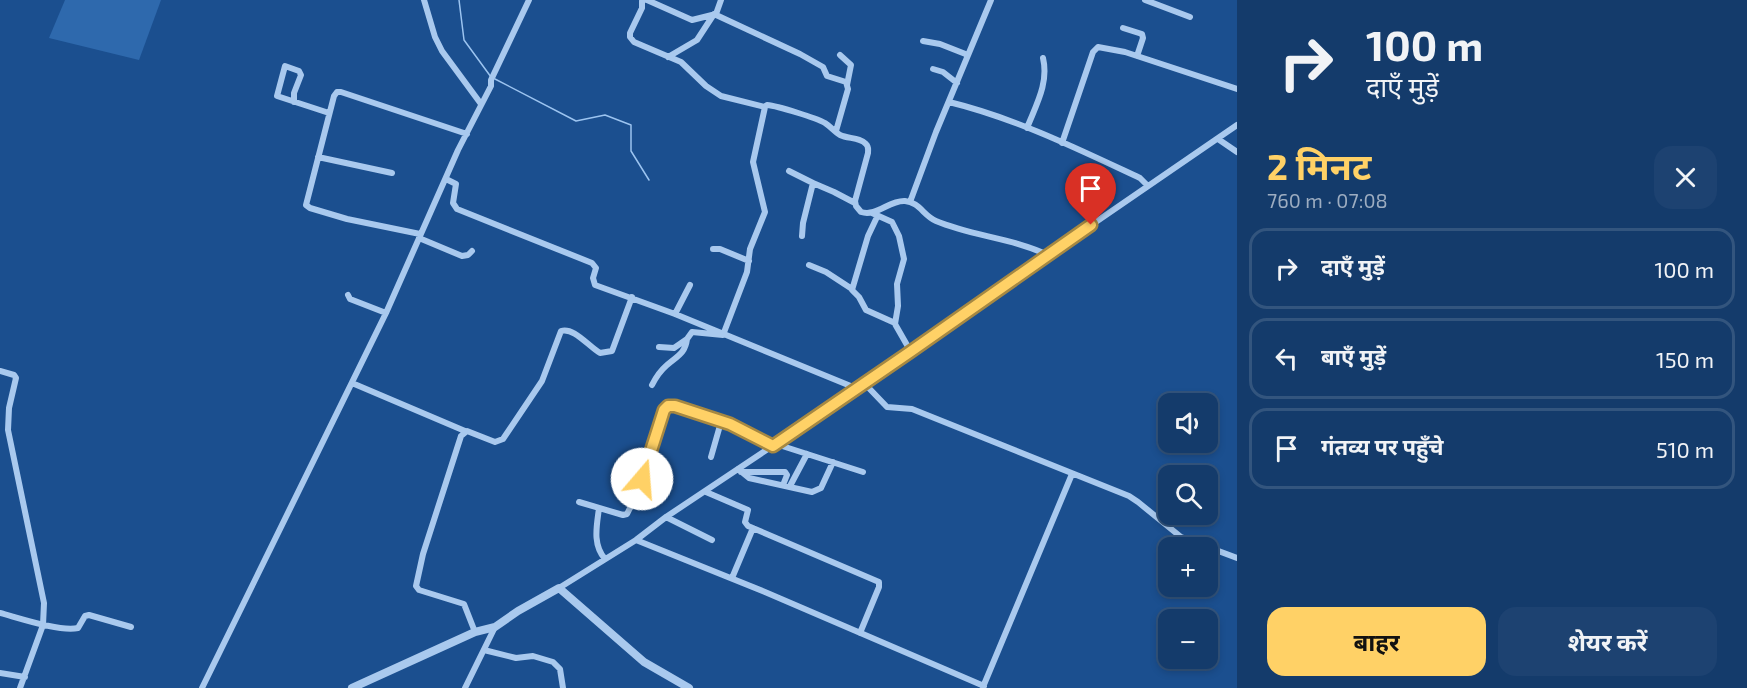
<!DOCTYPE html>
<html lang="hi">
<head>
<meta charset="utf-8">
<style>
  body { margin:0; font-family:"Exo 2","Noto Sans Devanagari",sans-serif; background:#1d4271; color:#f1f3f6; height:100vh; display:flex; flex-direction:column; font-size:22px; white-space:nowrap }
  * { box-sizing:border-box; margin:0 }
  p { font-size:20px; color:#9dadc1 }
  .icon { flex:none; width:33px; height:33px; fill:none; stroke:currentColor; stroke-width:2; stroke-linecap:round; stroke-linejoin:round }
  .map { position:relative; flex:1; overflow:hidden }
  .sheet { display:flex; flex-direction:column; background:#143b6b; width:510px }
  .sheet>* { flex:none }
  .banner { background:#143b6b; color:#f1f3f6; overflow:hidden }
  .buttons { position:absolute; left:1158px; top:393px; display:grid; gap:12px }
  .buttons a { display:grid; place-items:center; width:60px; height:60px; border-radius:12px; background:#143b6b; box-shadow:0 3px 9px #0003,0 0 0 2px #33557e; font-size:30px }
  .pin { position:absolute; display:grid; place-items:center; width:51px; height:51px; color:#fff; margin:-62px -26px; border-radius:50% 50% 50% 0; rotate:-45deg; box-shadow:0 0 6px #0007 }
  .pin .icon { rotate:45deg }
  .me { position:absolute; width:66px; margin:-33px; rotate:18deg; stroke-linejoin:round; filter:drop-shadow(0 0 4px #0008) }
  .turn { display:flex; align-items:center; gap:21px; height:126px; padding:0 30px; font-size:27px }
  .turn .icon { width:78px; height:78px; stroke-width:2.5 }
  .turn b { display:block; font-size:42px; line-height:51px }
  .round { display:grid; place-items:center; flex:none; width:63px; height:63px; border-radius:18px; background:#1d4271 }
  .head { display:flex; align-items:center; justify-content:space-between; height:102px; padding:0 30px }
  h1 { font-size:36px; font-weight:700; line-height:45px; color:#ffd166 }
  .action { display:flex; gap:12px; margin-top:auto; padding:12px 30px }
  .action a { flex:1; height:69px; border-radius:18px; background:#ffd166; color:#111; font-size:24px; font-weight:700; line-height:69px; text-align:center }
  .action a+a { background:#1d4271; color:#f1f3f6 }
  ul { padding:0; list-style:none }
  li { display:flex; align-items:center; gap:18px; height:81px; margin:0 12px 9px; padding:0 18px; border:3px solid #33557e; border-radius:18px }
  li div { flex:1 }
  li b { display:block; font-size:22px }
  li em { font-style:normal }
  main { display:flex; flex:1; min-height:0 }
  .map>svg:first-child { display:block }
  .green { fill:#2e69ad }
  .lines { fill:none; stroke-linecap:round; stroke-linejoin:round }
  .stream { stroke:#9cc4f0; stroke-width:1.5 }
  .minor { stroke:#a9c9ee; stroke-width:6 }
  .tertiary { stroke:#a9c9ee; stroke-width:8 }
  .route-casing { stroke:#a68842; stroke-width:15 }
  .route { stroke:#ffd166; stroke-width:10 }
</style>
</head>
<body>
<main>
<div class="map">
<svg width="1237" height="688" viewBox="0 0 1237 688">
  <rect width="100%" height="100%" fill="#1b4f8f"/>
  <path class="green" d="M 65,0 L 161,0 L 139,60 L 49,38 Z"/>
  <g class="lines">
    <path class="stream" d="M 459,0 L 464,40 L 491,77
      M 495,79 L 576,121 L 605,115 L 631,125 L 631,151 L 649,180"/>
    <path class="minor" d="M 424,0 L 435,37 L 442,51 L 481,104
      M 644,0 L 642,1 L 642,8 L 630,33 L 630,37 L 634,42 L 681,62 L 706,86 L 721,96 L 765,107 L 767,105 C 778,106 816,118 825,123 C 831,127 835,132 840,135 C 848,139 860,137 866,144 C 869,147 868,149 868,153 L 855,201 L 856,206 L 861,212 C 877,217 889,200 905,201 C 919,202 924,216 936,221 C 972,236 1012,238 1048,255
      M 647,0 L 692,20 L 716,14
      M 1145,0 L 1190,17
      M 714,14 L 800,54 L 823,67 L 827,76 L 846,82 L 848,89 L 836,131
      M 1123,28 L 1142,34 L 1143,38 L 1137,56
      M 923,41 L 940,44 L 968,55
      M 840,55 L 851,65 L 847,85
      M 668,57 L 697,40 L 714,14 L 716,14 L 721,0
      M 933,69 L 943,72 L 957,83
      M 294,102 L 294,93 L 301,75 L 299,71 L 285,66 L 277,96 L 329,113
      M 949,102 C 1015,118 1078,149 1140,178 L 1148,186
      M 1027,128 C 1036,105 1049,83 1043,58
      M 1218,139 L 1237,152
      M 1062,143 L 1093,52 L 1098,47 L 1125,52 L 1237,89
      M 318,157 L 392,173
      M 789,171 L 813,183
      M 446,179 L 456,184 L 453,203 L 457,209 L 592,263 L 596,268 L 593,278 L 595,285 L 675,314 L 858,389
      M 910,202 L 936,132 L 991,0
      M 872,213 L 892,222 L 899,236 L 904,259 L 897,284 L 898,306 L 895,324 L 911,352
      M 877,217 L 868,236 L 852,290 L 859,297 L 866,310 L 895,323
      M 420,234 L 347,219 L 310,208 L 306,205 L 334,96 L 337,92 L 341,92 L 467,134
      M 802,236 L 803,223 L 813,183 L 834,192 L 855,203
      M 419,238 L 462,256 L 468,255 L 472,251
      M 713,249 L 720,249 L 749,261
      M 809,265 L 826,272 L 852,289
      M 348,295 L 350,299 L 386,313
      M 675,314 L 690,285
      M 659,347 L 674,348 L 687,339 L 692,332 L 723,335 L 747,272 L 750,249 L 765,212 L 753,162 L 765,107
      M 0,371 L 14,375 L 16,378 L 9,408 L 8,430 L 44,603 L 43,625 L 20,688
      M 352,383 L 465,431
      M 864,383 L 887,407 L 912,409 L 1129,496 L 1138,502 L 1181,537 L 1237,558
      M 652,385 C 656,377 660,371 667,365 C 677,356 685,354 687,339
      M 776,444 L 863,472
      M 711,457 L 721,422
      M 738,469 L 749,478 L 812,492 L 821,488 L 833,462
      M 741,472 L 785,472 L 787,475 L 783,485
      M 790,486 L 807,454
      M 706,492 L 748,510 L 745,522 L 748,526 L 879,582 L 879,587 L 860,633
      M 579,502 L 623,515 L 627,514 L 636,496 L 664,410 L 668,406 L 675,406 L 730,424 L 773,446
      M 599,508 C 597,525 592,544 605,559
      M 666,517 L 712,540
      M 636,540 L 765,592 L 984,686
      M 732,578 L 753,528
      M 559,588 L 636,540 L 666,517 L 858,389 L 1004,285 L 1237,125
      M 0,613 C 19,618 60,632 78,628 L 85,616 L 89,615 L 131,627
      M 475,632 L 464,604 L 419,590 L 416,586 L 423,554 L 461,436 L 467,431 L 495,442 L 503,439 L 542,381 L 561,331 C 574,327 588,346 600,353 L 612,351 L 632,297
      M 484,650 L 516,658 L 533,656 L 553,662 L 560,669 L 563,688
      M 0,673 L 25,677
      M 983,687 L 1072,474
      M 202,688 L 386,313 L 458,150 L 491,86 L 491,80 L 529,0
      M 465,688 L 495,627"/>
    <path class="tertiary" d="M 352,688 L 475,632 L 495,627 L 518,611 L 559,588 L 644,662 L 689,688"/>
  </g>
  <g class="lines">
    <g class="route-casing">
      <path id="route" d="M 642,479 L 664,410 L 668,406 L 675,406 L 730,424 L 773,446 L 910,352 L 1091,225"/>
    </g>
    <use href="#route" class="route"/>
  </g>
</svg>
<div class="buttons">
<a><svg class="icon" aria-label="sound" viewBox="0 0 24 24"><path d="M4 9h4l5-4v14l-5-4H4zM17 9q2 3 0 6"/></svg></a>
<a><svg class="icon" aria-label="search" viewBox="0 0 24 24"><circle cx="10" cy="10" r="6"/><path d="M15 15l6 6"/></svg></a>
<a>+</a>
<a>−</a>
</div>
<div class="pin" style="left:1091px;top:225px;background:#d93025"><svg class="icon" aria-label="arrive" viewBox="0 0 24 24"><path d="M6 21V4h12l-3 4 3 4H6"/></svg></div>
<svg class="me" style="left:642px;top:479px" viewBox="-20 -20 40 40"><circle r="19" fill="#fff"/><path d="M0-13L10 11 0 6-10 11z" fill="#ffd166"/></svg>
</div>
<section class="sheet">
<div class="banner">
<div class="turn"><svg class="icon" aria-label="right" viewBox="0 0 24 24"><path d="M7 20v-9h11M14 6l5 5-5 5"/></svg><div><b>100 m</b>दाएँ मुड़ें</div></div>
</div>
<div class="head"><div><h1>2 मिनट</h1><p>760 m · 07:08</p></div><a class="round"><svg class="icon" aria-label="close" viewBox="0 0 24 24"><path d="M6 6l12 12M18 6L6 18"/></svg></a></div>
<ul>
<li><svg class="icon" aria-label="right" viewBox="0 0 24 24"><path d="M7 20v-9h11M14 6l5 5-5 5"/></svg><div><b>दाएँ मुड़ें</b></div><em>100 m</em></li>
<li><svg class="icon" aria-label="left" viewBox="0 0 24 24"><path d="M17 20v-9H6M10 6l-5 5 5 5"/></svg><div><b>बाएँ मुड़ें</b></div><em>150 m</em></li>
<li><svg class="icon" aria-label="arrive" viewBox="0 0 24 24"><path d="M6 21V4h12l-3 4 3 4H6"/></svg><div><b>गंतव्य पर पहुँचे</b></div><em>510 m</em></li>
</ul>
<div class="action"><a>बाहर</a><a>शेयर करें</a></div>
</section>
</main>
</body>
</html>
